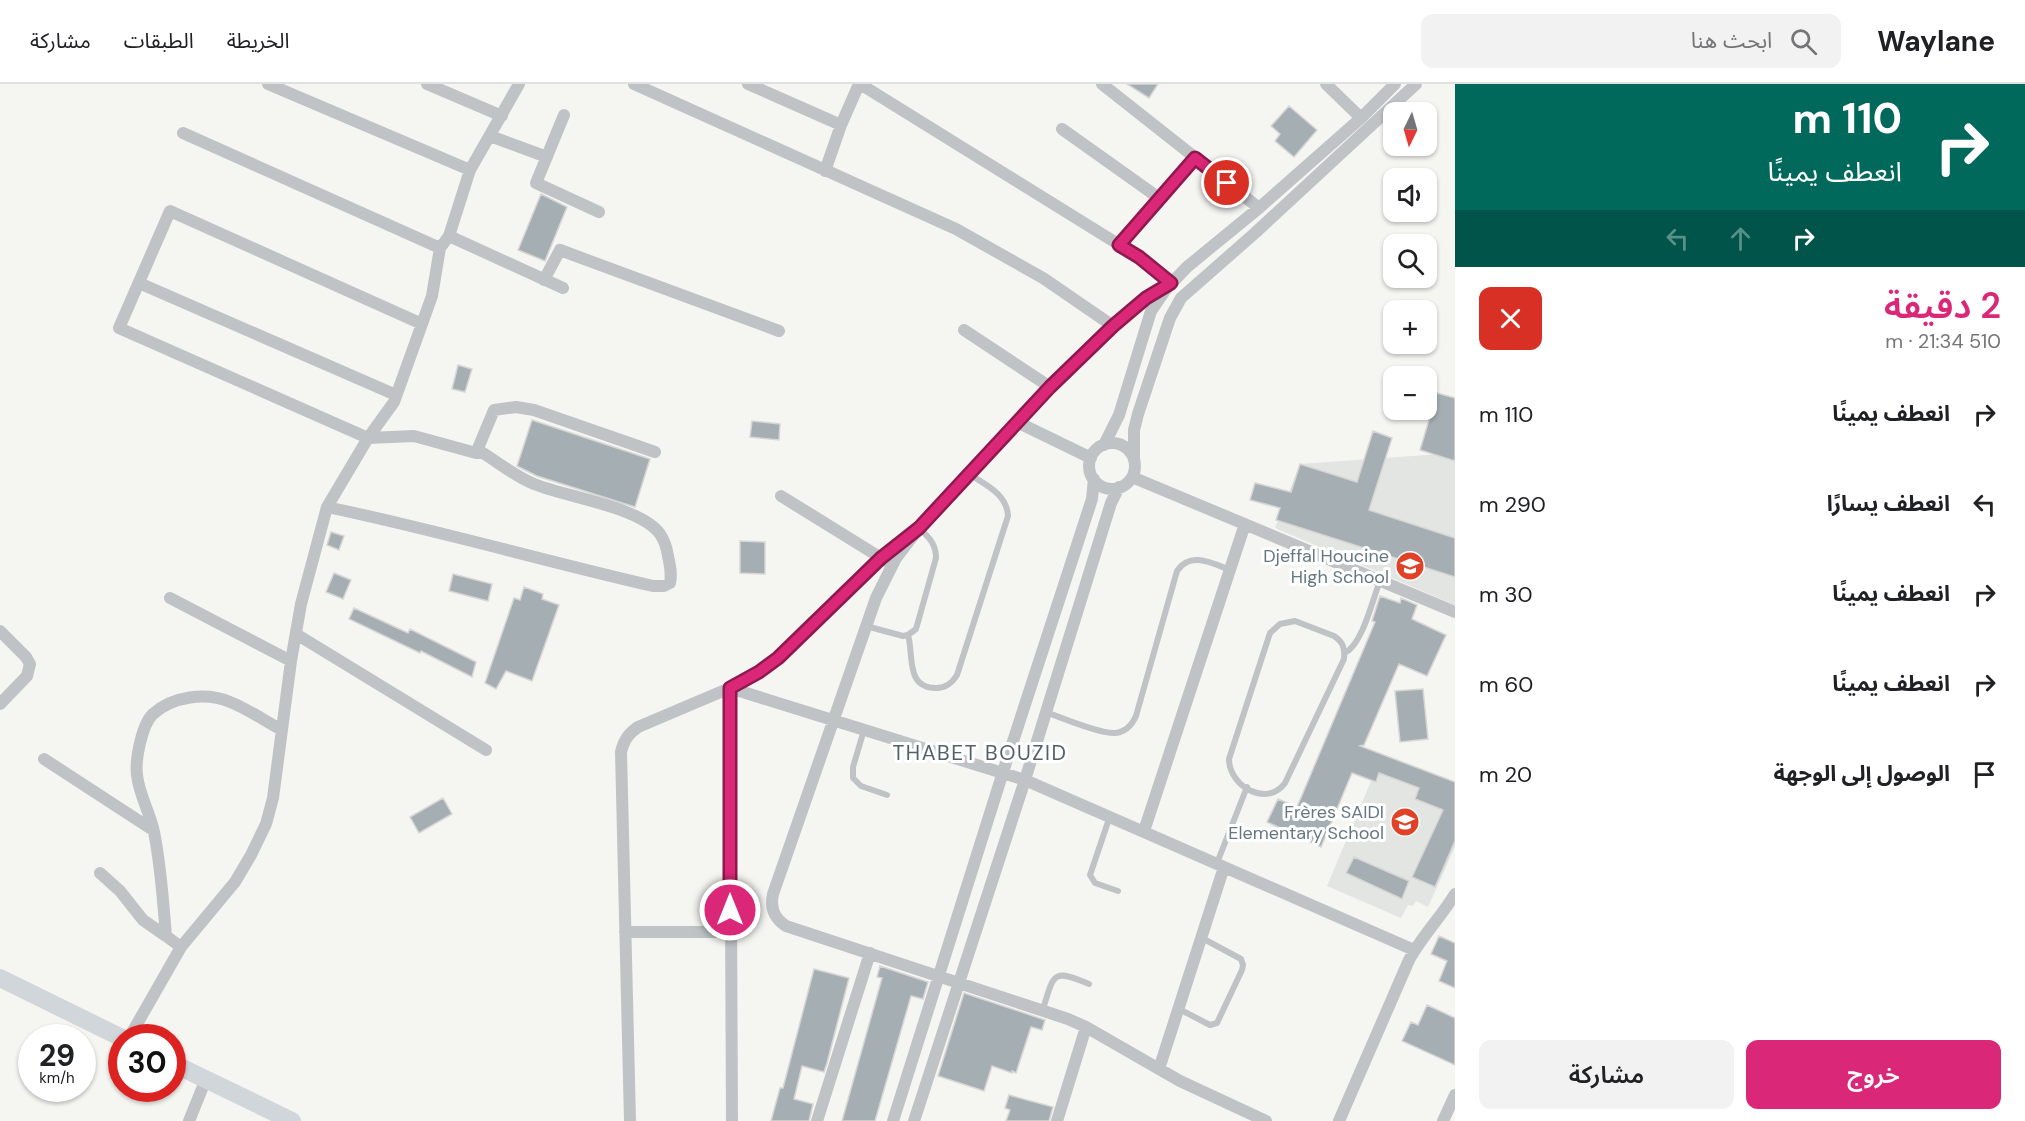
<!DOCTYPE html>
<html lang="ar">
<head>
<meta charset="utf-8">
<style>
  body { margin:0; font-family:"DM Sans","Noto Sans Arabic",sans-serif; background:#f2f2f2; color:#202124; direction:rtl; height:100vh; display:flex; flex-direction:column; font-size:22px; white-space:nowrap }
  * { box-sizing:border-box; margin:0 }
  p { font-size:20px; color:#757577 }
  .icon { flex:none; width:33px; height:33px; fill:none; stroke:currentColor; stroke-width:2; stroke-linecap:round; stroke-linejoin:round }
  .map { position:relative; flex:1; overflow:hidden; direction:ltr }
  .panel { display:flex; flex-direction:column; background:#fff; width:570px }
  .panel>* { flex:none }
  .hud { background:#00695c; color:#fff; overflow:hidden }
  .needle { width:39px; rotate:185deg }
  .tools { position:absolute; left:1383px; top:18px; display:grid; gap:12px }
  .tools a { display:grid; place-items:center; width:54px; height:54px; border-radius:12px; background:#fff; box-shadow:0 2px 4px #0004; font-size:30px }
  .speed { position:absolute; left:18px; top:940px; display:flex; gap:12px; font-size:30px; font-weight:700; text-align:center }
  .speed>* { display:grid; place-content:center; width:78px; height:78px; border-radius:50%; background:#fff; box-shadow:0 2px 4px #0004; line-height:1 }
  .speed small { font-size:15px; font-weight:400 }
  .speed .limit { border:9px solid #d22; background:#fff; color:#111 }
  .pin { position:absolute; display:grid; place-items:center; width:51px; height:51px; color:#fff; margin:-26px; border:3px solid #fff; border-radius:50%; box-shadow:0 2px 6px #0007 }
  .me { position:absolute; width:66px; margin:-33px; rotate:0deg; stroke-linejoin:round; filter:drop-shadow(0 0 4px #0008) }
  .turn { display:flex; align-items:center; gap:21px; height:126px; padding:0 24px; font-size:27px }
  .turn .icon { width:78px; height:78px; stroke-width:2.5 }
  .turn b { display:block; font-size:42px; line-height:51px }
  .lanes { display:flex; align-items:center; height:57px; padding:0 24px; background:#0003; justify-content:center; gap:30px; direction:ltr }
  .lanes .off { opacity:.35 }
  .round { display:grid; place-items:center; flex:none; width:63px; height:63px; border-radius:12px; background:#f2f2f2 }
  .overview { display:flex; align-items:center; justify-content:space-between; height:102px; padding:0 24px }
  h1 { font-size:36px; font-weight:600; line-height:45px; color:#db2777 }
  .cta { display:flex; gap:12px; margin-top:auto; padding:12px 24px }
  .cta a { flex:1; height:69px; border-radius:12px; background:#db2777; color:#fff; font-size:24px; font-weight:600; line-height:69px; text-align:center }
  .cta a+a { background:#f2f2f2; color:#202124 }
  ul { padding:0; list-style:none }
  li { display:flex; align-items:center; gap:18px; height:90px; padding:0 24px }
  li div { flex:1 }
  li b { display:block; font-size:22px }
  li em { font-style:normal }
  header { display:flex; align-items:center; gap:36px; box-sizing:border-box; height:84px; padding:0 30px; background:#fff; border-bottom:2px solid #e0e0e0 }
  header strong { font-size:28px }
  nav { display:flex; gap:33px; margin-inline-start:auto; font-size:21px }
  .search { width:420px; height:54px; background:#f2f2f2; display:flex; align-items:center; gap:15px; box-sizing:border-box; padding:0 21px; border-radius:12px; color:#757577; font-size:22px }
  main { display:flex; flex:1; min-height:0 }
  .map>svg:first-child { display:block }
  .built { fill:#e3e5e3 }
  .building { fill:#a5afb3; stroke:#d7d6d4; stroke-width:1.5 }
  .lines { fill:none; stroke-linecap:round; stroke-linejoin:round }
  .lane { stroke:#bfc3c6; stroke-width:6 }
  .street { stroke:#bfc3c6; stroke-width:12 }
  .secondary { stroke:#d1d6da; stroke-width:18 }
  .route-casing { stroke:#8e194d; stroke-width:15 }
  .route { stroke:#db2777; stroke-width:10 }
  .labels { text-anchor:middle; stroke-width:6; stroke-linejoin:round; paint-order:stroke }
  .poi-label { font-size:18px; fill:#657882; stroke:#fff; text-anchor:end }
  .quarter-label { font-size:21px; letter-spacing:1.5px; fill:#526068; stroke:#fff }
</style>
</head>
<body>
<header>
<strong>Waylane</strong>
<div class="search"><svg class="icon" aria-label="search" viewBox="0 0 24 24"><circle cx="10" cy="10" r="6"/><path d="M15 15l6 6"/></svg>ابحث هنا</div>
<nav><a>الخريطة</a><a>الطبقات</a><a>مشاركة</a></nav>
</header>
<main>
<section class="panel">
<div class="hud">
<div class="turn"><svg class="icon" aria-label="right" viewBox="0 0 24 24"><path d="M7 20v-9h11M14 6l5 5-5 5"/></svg><div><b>110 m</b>انعطف يمينًا</div></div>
<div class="lanes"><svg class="icon off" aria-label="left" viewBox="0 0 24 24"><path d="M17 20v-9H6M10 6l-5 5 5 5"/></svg><svg class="icon off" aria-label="ahead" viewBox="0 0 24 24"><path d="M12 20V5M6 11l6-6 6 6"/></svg><svg class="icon" aria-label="right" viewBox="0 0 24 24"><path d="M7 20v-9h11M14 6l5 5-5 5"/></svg></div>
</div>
<div class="overview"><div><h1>2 دقيقة</h1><p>510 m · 21:34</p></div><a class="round" style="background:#d93025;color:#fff"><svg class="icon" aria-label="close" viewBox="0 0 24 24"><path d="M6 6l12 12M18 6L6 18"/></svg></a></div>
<ul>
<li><svg class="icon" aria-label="right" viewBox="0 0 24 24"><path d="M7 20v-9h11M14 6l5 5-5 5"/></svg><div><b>انعطف يمينًا</b></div><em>110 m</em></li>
<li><svg class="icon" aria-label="left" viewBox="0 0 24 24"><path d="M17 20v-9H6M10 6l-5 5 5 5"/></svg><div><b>انعطف يسارًا</b></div><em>290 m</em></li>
<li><svg class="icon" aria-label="right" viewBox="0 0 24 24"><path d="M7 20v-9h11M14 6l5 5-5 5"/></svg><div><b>انعطف يمينًا</b></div><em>30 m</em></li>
<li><svg class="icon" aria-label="right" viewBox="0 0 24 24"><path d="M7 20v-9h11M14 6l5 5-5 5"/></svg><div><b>انعطف يمينًا</b></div><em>60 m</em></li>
<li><svg class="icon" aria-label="arrive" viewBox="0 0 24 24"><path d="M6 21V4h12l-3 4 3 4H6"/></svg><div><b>الوصول إلى الوجهة</b></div><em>20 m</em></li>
</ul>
<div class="cta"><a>خروج</a><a>مشاركة</a></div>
</section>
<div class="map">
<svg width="1455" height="1037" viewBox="0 0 1455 1037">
  <rect width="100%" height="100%" fill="#f5f5f2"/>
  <path class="built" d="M 1455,369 L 1455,521 L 1275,444 L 1300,380 Z
    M 1379,678 L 1455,713 L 1455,763 L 1428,823 L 1416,817 L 1413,822 L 1408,821 L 1401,834 L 1327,802 Z"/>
  <path class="building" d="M 1127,0 L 1158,0 L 1149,14 Z
    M 1289,22 L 1317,46 L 1294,73 L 1275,57 L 1280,50 L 1271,42 Z
    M 541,110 L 567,123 L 545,177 L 518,166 Z
    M 458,281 L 472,285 L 465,308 L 452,305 Z
    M 1437,309 L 1455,314 L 1455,377 L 1420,366 Z
    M 532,336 L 650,375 L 635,423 L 537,392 L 517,382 Z
    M 752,337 L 780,340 L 779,356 L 750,353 Z
    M 1373,347 L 1392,354 L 1369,426 L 1455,454 L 1455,493 L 1276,436 L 1280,424 L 1250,416 L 1255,399 L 1291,408 L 1300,380 L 1357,398 Z
    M 331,448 L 344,452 L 339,466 L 327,461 Z
    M 740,457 L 765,458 L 765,490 L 740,489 Z
    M 334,489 L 351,496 L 343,515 L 326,508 Z
    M 453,490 L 492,500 L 488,517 L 449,507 Z
    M 524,503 L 543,510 L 542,515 L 559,521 L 532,597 L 506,587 L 496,605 L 485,599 L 514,514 L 520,516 Z
    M 1380,512 L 1400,519 L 1401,514 L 1417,521 L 1412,535 L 1446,551 L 1427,592 L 1399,580 L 1364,661 L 1360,662 L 1455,698 L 1455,757 L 1435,803 L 1412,793 L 1443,726 L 1415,715 L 1419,704 L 1379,689 L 1376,698 L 1352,689 L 1321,763 L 1267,738 L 1278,715 L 1297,723 L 1375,538 L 1372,537 Z
    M 354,524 L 408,549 L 410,545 L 476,578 L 472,593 L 421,567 L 420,569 L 349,535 Z
    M 1423,605 L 1428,655 L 1400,658 L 1395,607 Z
    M 443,714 L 452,730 L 419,749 L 410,733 Z
    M 1354,773 L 1409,797 L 1402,815 L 1346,789 Z
    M 1439,852 L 1455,859 L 1455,904 L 1439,897 L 1447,877 L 1431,870 Z
    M 880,882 L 928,898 L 923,915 L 911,912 L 875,1037 L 842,1037 L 882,894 L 877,893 Z
    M 814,885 L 849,894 L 827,979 L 824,988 L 802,982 L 794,1015 L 813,1020 L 809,1037 L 771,1037 L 780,1004 L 783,1004 Z
    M 964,909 L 1045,936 L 1042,946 L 1031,943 L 1016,989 L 1012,987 L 1012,989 L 992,982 L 984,1007 L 938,992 Z
    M 1427,921 L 1455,934 L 1455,981 L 1402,957 L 1411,938 L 1418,941 Z
    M 1009,1011 L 1053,1023 L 1049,1037 L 1006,1037 L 1010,1026 L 1005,1024 Z"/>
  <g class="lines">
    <path class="lane" d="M 1295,537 L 1334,552 C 1343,558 1345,564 1344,575 L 1285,699 C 1267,724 1229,702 1229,675 L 1270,549 L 1280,540 Z
      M 866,542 L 903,552 L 908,551 L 916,545 L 936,474 C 936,460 929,453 919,444
      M 908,551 C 914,571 905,605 937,604 C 946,604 952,599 957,591 L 1008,432 C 1007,410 986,401 969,390
      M 1345,569 C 1363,559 1372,517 1380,497
      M 1046,628 C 1062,634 1100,650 1115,649 C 1125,648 1132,641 1136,632 L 1177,487 C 1190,467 1212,479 1230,486
      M 864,646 L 853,683 L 853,694 L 861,702 L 887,711
      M 1110,732 L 1090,791 L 1095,799 L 1118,807
      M 1217,779 L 1247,703
      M 1043,925 C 1054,890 1052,884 1089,900
      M 1179,925 L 1210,941 L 1217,939 L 1242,886 L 1243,881 L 1241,875 L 1202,854"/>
    <path class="street" d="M 268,0 L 470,86
      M 427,0 L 502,32
      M 634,0 L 956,145 L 1043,194 L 1113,242
      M 748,0 L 841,41 L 825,87
      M 860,0 L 1139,173 L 1171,199 C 1136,219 1108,247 1079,275 C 1022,330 969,390 915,449 L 896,474 L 876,514 L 773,810 C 770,824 774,834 786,842 L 1068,935 L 1086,943 L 1180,997 L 1266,1037
      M 1102,0 L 1259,124
      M 1326,0 L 1361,34
      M 564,31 L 536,99 L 599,128
      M 841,41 L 859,0
      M 1062,45 L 1159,114
      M 183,49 L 440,164
      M 490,52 L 547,73
      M 449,152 L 563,204
      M 1119,161 L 1195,74
      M 544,196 L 560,166 L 779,247
      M 139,199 L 396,311
      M 422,240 L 170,127 L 119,244 L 368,354 L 414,352 L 476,369 L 494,326 L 516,323 L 534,326 L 655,368
      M 964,246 L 1050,303
      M 1017,338 L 1091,374
      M1089 382a23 23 0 1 1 46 0a23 23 0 1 1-46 0Z
      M 1104,361 L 1119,331 L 1151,227 L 1166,205 L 1187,183 L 1259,124 L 1361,34 L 1395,0
      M 1134,373 L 1134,346 L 1138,330 L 1170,234 L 1181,214 L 1255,149 L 1416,0
      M 1132,393 L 1455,528
      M 781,412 L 886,477
      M 327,423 C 437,446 544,477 653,502 L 664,502 L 670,499 C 672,490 670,481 668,472 C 667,465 664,456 660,450 C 641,423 566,413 534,400 C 516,393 499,379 483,369 L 476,369
      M 170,514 L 291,577
      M 0,547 L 26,573 L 30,580 L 27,592 L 0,620
      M 296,550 L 486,666
      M 44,675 L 153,746
      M 1144,747 L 1245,440
      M 100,789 L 120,807 L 143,836 L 166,852
      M 625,848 L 730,848
      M 181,863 L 166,852 C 163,817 161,782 154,748 C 150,728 139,711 137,691 C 135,676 142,640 153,630 C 173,612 206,608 230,618 C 248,625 265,637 282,646
      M 129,954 L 181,863 L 235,798 L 251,771 L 266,740 L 273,714 L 291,577 L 301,520 L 327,423 L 368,354 L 394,318 L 432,212 L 440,164 L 449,152 L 470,86 L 519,0
      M 1159,985 L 1224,783
      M 189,1037 L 206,995
      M 630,1037 L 621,668 C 624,656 628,650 638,643 L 730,604 L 769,581 L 881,474 L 906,453
      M 732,1037 L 730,604 L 1025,696 L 1414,866
      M 817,1037 L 870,869
      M 893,1037 L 1003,688 L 1092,415 L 1094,395
      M 914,1037 L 1025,696 L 1111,419 L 1119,403
      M 1057,1037 L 1086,943
      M 1339,1037 L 1409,876 C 1422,852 1441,833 1455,810
      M 1443,1037 L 1455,1011"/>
    <path class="secondary" d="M 0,894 L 122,954
      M 172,979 L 292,1037"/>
  </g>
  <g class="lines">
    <g class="route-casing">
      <path id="route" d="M 730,826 L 730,604 L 759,588 L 778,574 L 881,474 L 919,444 L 1050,303 L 1113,242 L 1146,214 L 1171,199 L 1139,173 L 1119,161 L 1195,74 L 1227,99"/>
    </g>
    <use href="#route" class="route"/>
  </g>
  <defs>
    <g id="school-disc" transform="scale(1.5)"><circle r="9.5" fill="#e04127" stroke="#fff"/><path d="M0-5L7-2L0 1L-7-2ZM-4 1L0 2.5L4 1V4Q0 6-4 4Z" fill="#fff"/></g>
  </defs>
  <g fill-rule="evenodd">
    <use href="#school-disc" x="1410" y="482"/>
    <use href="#school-disc" x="1405" y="738"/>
  </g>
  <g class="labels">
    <g class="poi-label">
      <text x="1389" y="478">Djeffal Houcine<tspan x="1389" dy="21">High School</tspan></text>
      <text x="1384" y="734">Frères SAIDI<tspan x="1384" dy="21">Elementary School</tspan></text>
    </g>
    <g class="quarter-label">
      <text x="980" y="676">THABET BOUZID</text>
    </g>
  </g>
</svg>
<div class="tools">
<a><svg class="needle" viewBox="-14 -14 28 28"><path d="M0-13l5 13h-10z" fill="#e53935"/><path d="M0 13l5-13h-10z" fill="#757577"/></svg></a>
<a><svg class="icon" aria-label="sound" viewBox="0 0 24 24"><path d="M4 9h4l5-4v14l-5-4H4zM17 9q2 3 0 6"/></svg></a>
<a><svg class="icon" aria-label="search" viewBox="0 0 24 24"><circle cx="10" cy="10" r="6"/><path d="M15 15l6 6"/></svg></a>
<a>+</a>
<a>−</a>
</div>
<div class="speed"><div>29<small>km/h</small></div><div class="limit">30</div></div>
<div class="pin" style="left:1227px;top:99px;background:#d93025"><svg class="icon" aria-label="arrive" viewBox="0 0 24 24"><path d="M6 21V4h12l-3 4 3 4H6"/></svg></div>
<svg class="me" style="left:730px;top:826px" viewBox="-20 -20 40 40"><circle r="17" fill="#db2777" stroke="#fff" stroke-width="3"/><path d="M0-11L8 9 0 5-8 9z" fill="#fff"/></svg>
</div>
</main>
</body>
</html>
